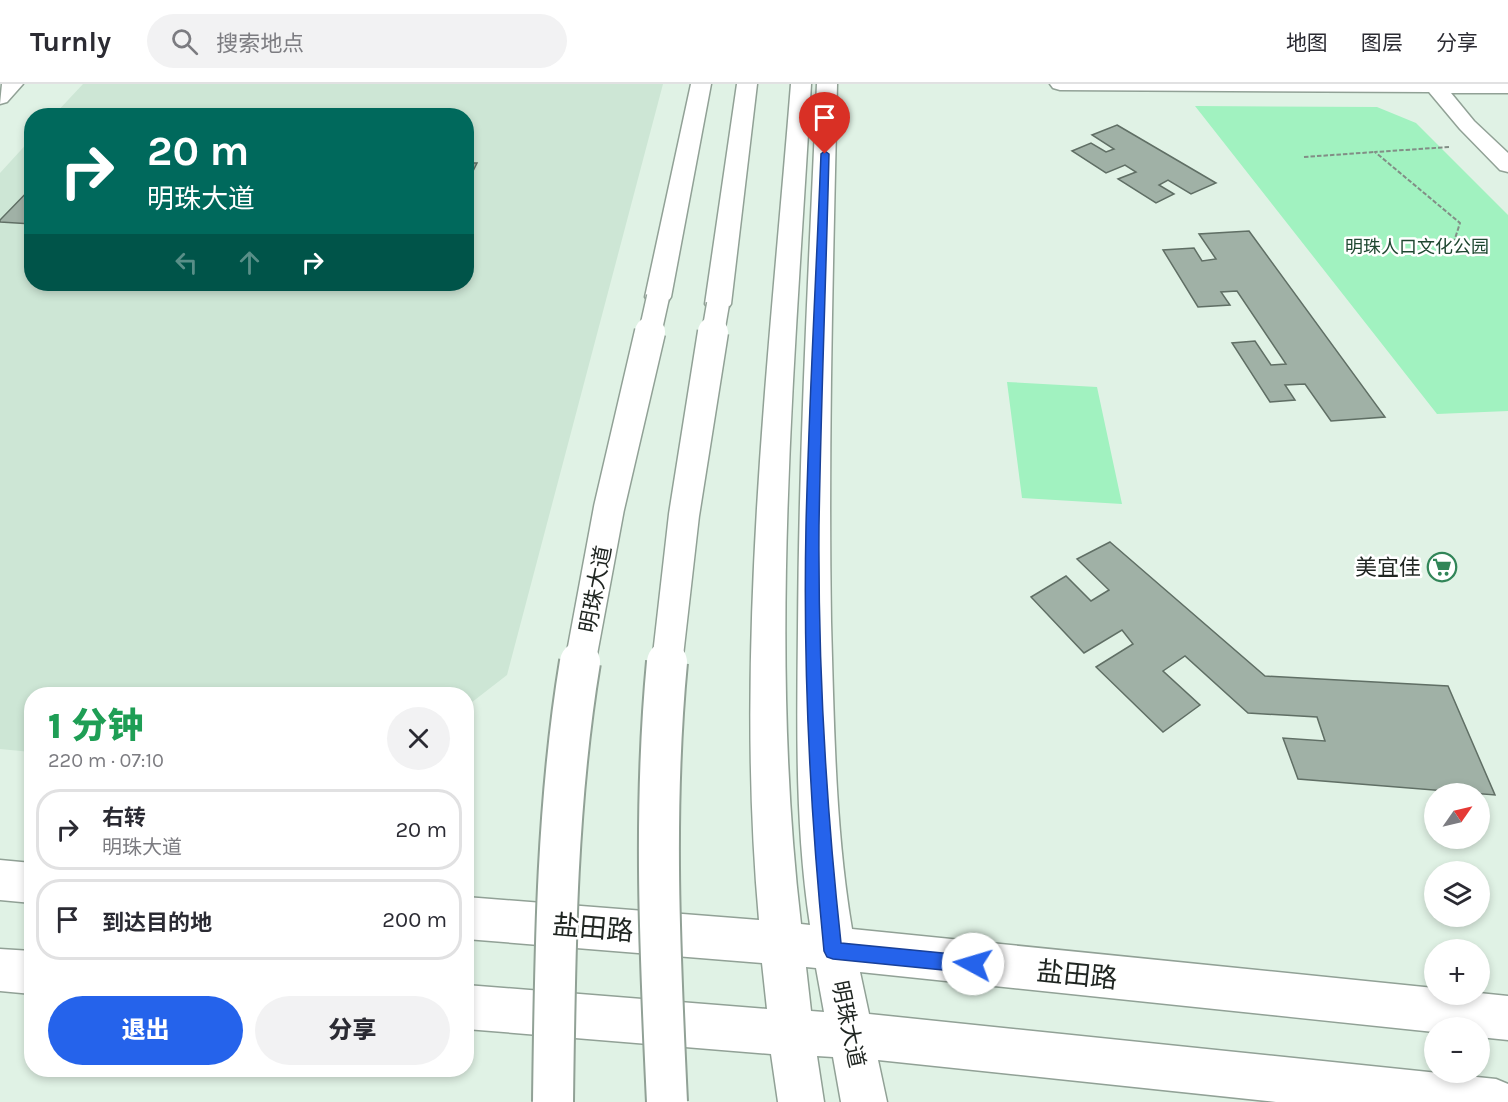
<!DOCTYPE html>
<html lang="zh">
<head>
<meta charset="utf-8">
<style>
  body { margin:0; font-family:Karla,"Noto Sans SC",sans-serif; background:#f2f2f3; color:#2b2b33; height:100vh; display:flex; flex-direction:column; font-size:22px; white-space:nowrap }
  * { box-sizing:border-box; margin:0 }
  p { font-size:20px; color:#7c7c81 }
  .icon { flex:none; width:33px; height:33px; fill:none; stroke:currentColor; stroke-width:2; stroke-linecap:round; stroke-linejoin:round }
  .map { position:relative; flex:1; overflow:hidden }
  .panel { position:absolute; left:24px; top:603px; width:450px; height:390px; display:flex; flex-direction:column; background:#fff; border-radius:24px; box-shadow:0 3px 9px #0003 }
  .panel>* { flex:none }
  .hud { position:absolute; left:24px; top:24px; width:450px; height:183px; border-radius:24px; box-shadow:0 3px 9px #0003; background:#00695c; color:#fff; overflow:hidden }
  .needle { width:39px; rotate:56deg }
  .controls { position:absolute; left:1424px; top:699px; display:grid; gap:12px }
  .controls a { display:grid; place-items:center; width:66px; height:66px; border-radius:50%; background:#fff; box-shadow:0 3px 9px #0003; font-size:30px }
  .pin { position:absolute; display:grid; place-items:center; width:51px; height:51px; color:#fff; margin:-62px -26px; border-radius:50% 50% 50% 0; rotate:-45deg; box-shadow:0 0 6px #0007 }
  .pin .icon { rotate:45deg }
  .me { position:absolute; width:66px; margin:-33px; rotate:276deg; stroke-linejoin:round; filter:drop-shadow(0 0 4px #0008) }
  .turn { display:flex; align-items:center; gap:21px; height:126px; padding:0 24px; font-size:27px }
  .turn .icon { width:78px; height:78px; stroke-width:2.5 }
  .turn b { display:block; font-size:42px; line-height:51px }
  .lanes { display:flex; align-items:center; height:57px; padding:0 24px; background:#0003; justify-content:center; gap:30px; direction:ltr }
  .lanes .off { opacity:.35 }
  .round { display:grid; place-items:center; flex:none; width:63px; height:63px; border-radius:32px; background:#f2f2f3 }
  .head { display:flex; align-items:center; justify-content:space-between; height:102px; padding:0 24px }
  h1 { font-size:36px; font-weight:800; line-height:45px; color:#1e9e55 }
  .button { display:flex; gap:12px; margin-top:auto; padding:12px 24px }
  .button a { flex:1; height:69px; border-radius:36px; background:#2563eb; color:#fff; font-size:24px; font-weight:800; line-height:69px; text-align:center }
  .button a+a { background:#f2f2f3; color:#2b2b33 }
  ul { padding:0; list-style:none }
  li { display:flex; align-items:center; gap:18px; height:81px; margin:0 12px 9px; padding:0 12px; border:3px solid #e1e1e2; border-radius:24px }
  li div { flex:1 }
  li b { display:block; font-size:22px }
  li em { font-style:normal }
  header { display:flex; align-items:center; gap:36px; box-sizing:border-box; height:84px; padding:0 30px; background:#fff; border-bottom:2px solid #e1e1e2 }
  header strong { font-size:28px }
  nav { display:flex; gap:33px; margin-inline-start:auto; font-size:21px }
  .search { width:420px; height:54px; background:#f2f2f3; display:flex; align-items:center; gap:15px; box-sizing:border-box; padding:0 21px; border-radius:33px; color:#7c7c81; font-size:22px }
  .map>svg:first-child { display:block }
  .built { fill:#cde6d5 }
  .green { fill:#a1f2c0 }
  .building { fill:#a0b1a6; stroke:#606f65; stroke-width:1.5 }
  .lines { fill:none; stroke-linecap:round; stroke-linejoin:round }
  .street-casing { stroke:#91a196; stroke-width:3 }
  .secondary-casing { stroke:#91a196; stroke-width:3 }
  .path { stroke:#828e86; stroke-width:2; stroke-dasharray:4.5 2; stroke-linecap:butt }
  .street { fill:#fff; fill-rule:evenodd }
  .secondary { fill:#fff; fill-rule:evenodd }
  .secondary-bridge-far2-casing { stroke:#91a196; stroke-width:25; stroke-linecap:butt }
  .secondary-bridge-far1-casing { stroke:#91a196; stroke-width:33; stroke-linecap:butt }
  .secondary-bridge-casing { stroke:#91a196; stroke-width:44; stroke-linecap:butt }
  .secondary-bridge-far2 { stroke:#fff; stroke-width:22 }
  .secondary-bridge-far1 { stroke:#fff; stroke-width:30 }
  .secondary-bridge { stroke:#fff; stroke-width:40 }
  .route { fill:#2563eb; stroke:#184099; stroke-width:1.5 }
  .labels { text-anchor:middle; stroke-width:5; stroke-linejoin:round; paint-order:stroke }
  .far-park-label { font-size:18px; fill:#1f4831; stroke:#fff }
  .poi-label { font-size:22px; fill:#1f2521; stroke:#fff; text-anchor:end }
  .street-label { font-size:22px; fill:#1f2521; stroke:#fff }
  .near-street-label { font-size:27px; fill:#1f2521; stroke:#fff }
</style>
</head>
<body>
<header>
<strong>Turnly</strong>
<div class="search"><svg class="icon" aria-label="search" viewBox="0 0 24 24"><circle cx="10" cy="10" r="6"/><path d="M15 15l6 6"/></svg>搜索地点</div>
<nav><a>地图</a><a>图层</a><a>分享</a></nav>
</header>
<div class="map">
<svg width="1508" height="1018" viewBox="0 0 1508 1018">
  <rect width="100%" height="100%" fill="#e0f2e5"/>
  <path class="built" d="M 83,0 L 663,0 L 507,591 L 467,622 L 466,610 L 32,610 L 31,668 L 0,665 L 0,89 L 31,55 L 32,200 L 466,200 L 466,32 L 54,31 Z"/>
  <path class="green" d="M 1195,22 L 1377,23 L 1416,39 L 1508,131 L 1508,327 L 1437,330 Z
    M 1007,298 L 1097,303 L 1122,420 L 1022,414 Z"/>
  <path class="building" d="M 1117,41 L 1216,99 L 1191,110 L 1168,96 L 1159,101 L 1174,110 L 1156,119 L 1118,95 L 1136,88 L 1125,81 L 1106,89 L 1072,67 L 1091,59 L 1106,68 L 1114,65 L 1092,51 Z
    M 466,79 L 477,79 L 466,101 Z
    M 32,103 L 32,140 L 0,138 L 0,136 Z
    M 1249,147 L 1385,333 L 1331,337 L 1305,300 L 1285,301 L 1295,316 L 1270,318 L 1232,259 L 1255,257 L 1271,281 L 1286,280 L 1237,207 L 1221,208 L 1230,221 L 1198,223 L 1163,166 L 1194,164 L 1202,177 L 1216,175 L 1199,150 Z
    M 1110,458 L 1265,592 L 1448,602 L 1495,711 L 1298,695 L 1283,654 L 1325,657 L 1317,633 L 1248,629 L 1185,572 L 1163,587 L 1200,621 L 1163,648 L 1096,583 L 1133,560 L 1122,546 L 1084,569 L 1031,513 L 1066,492 L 1091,517 L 1109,506 L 1077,475 Z"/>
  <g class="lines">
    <g class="street-casing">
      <path id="street" d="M 1050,0 L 1508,0 L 1508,9 L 1451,9 L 1474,37 L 1508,69 L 1508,88 L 1500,86 L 1460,45 L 1429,8 L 1060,6 L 1053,4 Z"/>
    </g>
    <g class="secondary-casing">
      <path id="secondary" d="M 2,0 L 23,0 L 7,18 L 0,20 Z
        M 691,0 L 711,0 L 671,213 L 667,219 L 658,221 L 649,219 L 645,213 Z
        M 737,0 L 757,0 L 731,220 L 727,226 L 718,228 L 709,226 L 705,220 Z
        M 791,0 L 811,0 C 795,279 768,561 801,840 L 810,841 C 795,743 797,641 798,543 C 799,362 809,181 817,0 L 837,0 C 833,179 828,359 831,538 C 834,640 835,745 852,845 L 1434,904 L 1434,910 L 1479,909 L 1508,912 L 1508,956 L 1479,953 L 1479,944 L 1434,944 L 1434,948 L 860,888 L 869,930 L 1496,995 L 1508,1000 L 1508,1018 L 1276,1018 L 878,976 L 887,1018 L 841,1018 L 833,973 L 817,972 L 824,1018 L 778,1018 L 771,970 L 466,945 L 466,901 L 767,925 L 762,879 L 466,855 L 466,813 L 759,836 C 734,558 769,277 791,0 ZM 806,883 L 816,884 L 824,928 L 811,927 Z
        M 0,776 L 32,779 L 32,819 L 0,816 Z
        M 0,865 L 32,867 L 32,910 L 0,907 Z"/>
    </g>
    <path class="path" d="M 1449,63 L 1375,68 L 1460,139 L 1450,170
      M 1304,73 L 1375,68"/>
    <use href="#street" class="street"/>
    <use href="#secondary" class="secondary"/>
    <g class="secondary-bridge-far2-casing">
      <path id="secondary-bridge-far2" d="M 650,249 L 658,213
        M 713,249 L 718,220"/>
    </g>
    <g class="secondary-bridge-far1-casing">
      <path id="secondary-bridge-far1" d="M 580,580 L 609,424 L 650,248
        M 667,580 L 684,431 L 713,248"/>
    </g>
    <g class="secondary-bridge-casing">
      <path id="secondary-bridge" d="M 553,1018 C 555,872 556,723 580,578
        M 667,1018 C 660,871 653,725 667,578"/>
    </g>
    <use href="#secondary-bridge-far2" class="secondary-bridge-far2"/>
    <use href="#secondary-bridge-far1" class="secondary-bridge-far1"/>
    <use href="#secondary-bridge" class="secondary-bridge"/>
  </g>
  <path class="route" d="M 825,67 L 829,70 C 826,194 821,318 819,442 C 818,581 826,721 841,859 L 973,872 L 979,874 L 982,880 L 979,887 L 973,889 L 833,875 L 827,873 L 824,867 C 810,726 803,583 806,441 C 809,318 816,194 821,70 Z"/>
  <defs>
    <g id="supermarket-ring" transform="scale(1.5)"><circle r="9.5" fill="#fff" stroke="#318558" stroke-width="1.5"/><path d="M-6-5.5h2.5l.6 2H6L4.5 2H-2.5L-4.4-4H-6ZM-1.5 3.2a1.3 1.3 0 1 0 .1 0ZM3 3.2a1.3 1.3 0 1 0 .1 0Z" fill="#318558"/></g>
  </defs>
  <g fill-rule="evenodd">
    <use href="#supermarket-ring" x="1442" y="483"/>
  </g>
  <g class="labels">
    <g class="far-park-label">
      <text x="1417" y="169">明珠人口文化公园</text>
    </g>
    <g class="poi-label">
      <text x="1421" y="491">美宜佳</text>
    </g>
    <g class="street-label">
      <text transform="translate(595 505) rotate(-79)" y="8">明珠大道</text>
      <text transform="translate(849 940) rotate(78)" y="8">明珠大道</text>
    </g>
    <g class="near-street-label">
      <text transform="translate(593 844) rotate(5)" y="9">盐田路</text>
      <text transform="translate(1077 891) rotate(6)" y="9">盐田路</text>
    </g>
  </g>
</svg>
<div class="controls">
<a><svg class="needle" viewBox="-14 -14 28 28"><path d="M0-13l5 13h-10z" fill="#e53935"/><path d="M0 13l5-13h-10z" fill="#7c7c81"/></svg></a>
<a><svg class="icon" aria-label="layers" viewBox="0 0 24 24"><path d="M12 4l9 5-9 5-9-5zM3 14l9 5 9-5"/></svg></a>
<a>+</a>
<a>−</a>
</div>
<div class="pin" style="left:825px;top:70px;background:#d93025"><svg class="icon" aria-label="arrive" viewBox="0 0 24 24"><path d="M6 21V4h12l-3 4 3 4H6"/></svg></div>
<svg class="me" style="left:973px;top:880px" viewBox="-20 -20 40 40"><circle r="19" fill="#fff"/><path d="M0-13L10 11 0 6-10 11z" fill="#2563eb"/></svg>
<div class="hud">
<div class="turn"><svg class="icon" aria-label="right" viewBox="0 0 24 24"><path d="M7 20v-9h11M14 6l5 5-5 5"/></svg><div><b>20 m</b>明珠大道</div></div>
<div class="lanes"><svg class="icon off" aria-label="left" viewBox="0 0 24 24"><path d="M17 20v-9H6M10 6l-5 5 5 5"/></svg><svg class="icon off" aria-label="ahead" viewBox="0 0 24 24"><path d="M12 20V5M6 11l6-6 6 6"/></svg><svg class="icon" aria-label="right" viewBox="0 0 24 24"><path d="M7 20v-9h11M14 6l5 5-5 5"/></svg></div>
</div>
<section class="panel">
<div class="head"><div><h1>1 分钟</h1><p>220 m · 07:10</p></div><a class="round"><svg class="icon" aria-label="close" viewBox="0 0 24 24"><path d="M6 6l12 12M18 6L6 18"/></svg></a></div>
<ul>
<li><svg class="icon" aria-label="right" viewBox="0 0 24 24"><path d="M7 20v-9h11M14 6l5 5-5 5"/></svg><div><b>右转</b><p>明珠大道</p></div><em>20 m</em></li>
<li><svg class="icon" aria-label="arrive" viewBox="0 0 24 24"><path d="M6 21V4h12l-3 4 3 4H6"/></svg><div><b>到达目的地</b></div><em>200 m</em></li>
</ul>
<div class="button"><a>退出</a><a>分享</a></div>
</section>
</div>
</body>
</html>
